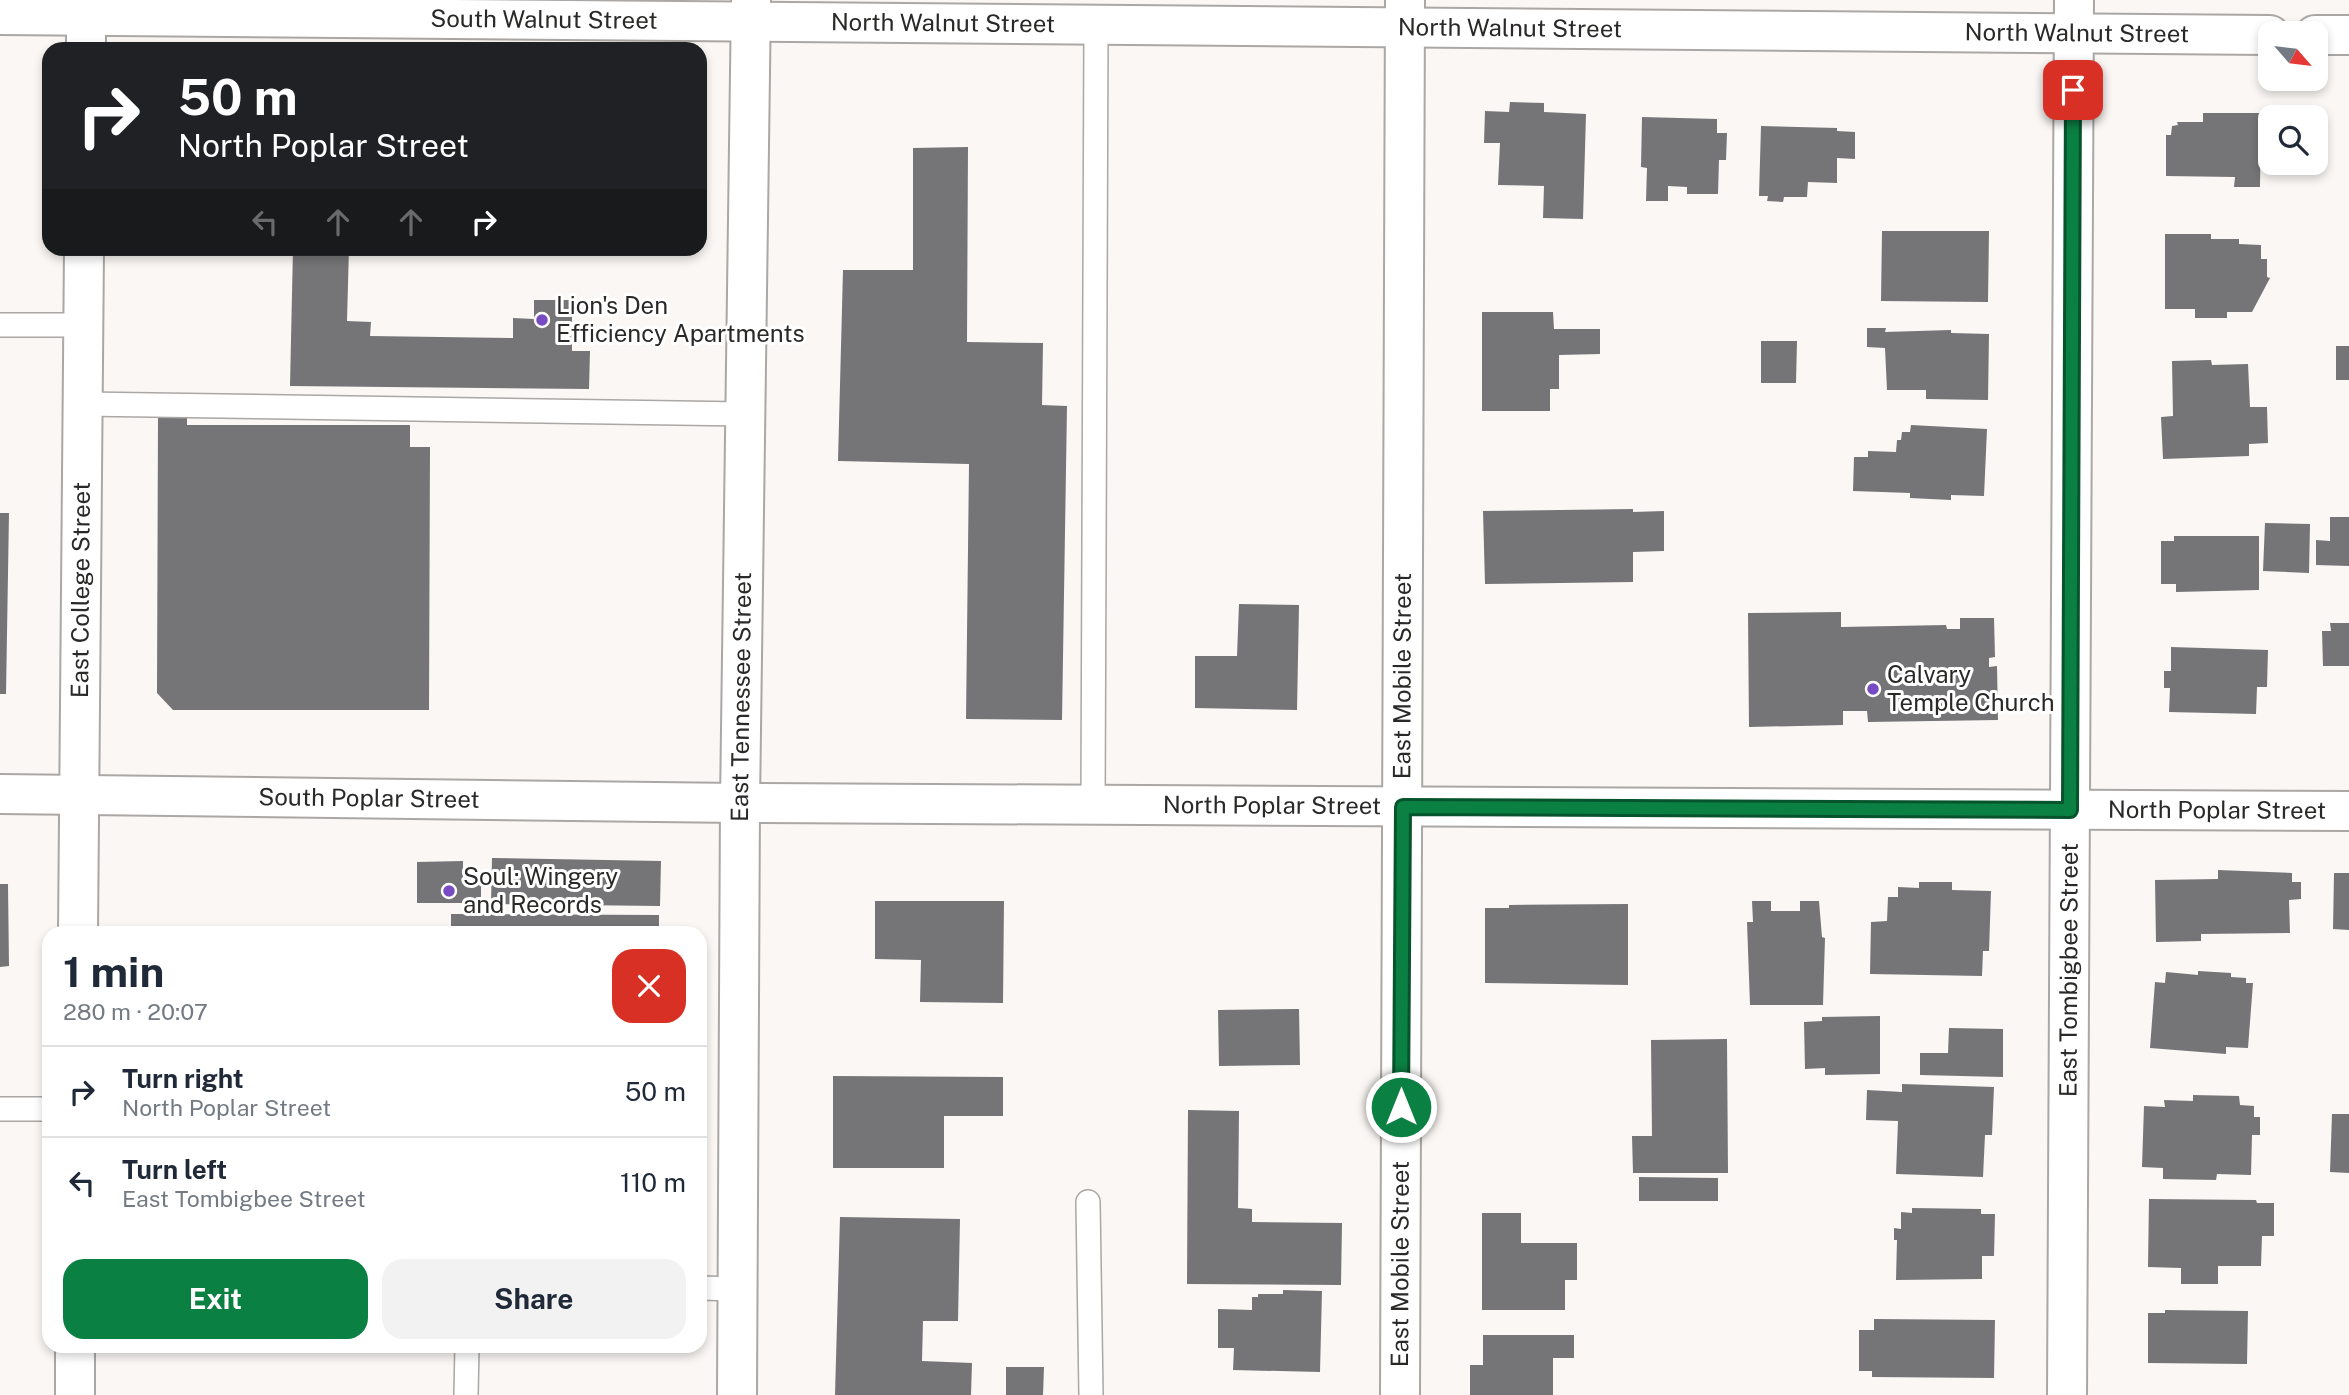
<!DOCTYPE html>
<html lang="en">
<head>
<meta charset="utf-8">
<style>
  body { margin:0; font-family:"Public Sans",sans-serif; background:#f2f2f3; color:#1f2937; height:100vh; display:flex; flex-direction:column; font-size:26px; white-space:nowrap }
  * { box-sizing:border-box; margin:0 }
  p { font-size:23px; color:#747a83 }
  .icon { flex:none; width:38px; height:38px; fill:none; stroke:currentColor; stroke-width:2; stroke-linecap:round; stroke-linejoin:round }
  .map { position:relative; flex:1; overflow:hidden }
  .details { position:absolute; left:42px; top:926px; width:665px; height:427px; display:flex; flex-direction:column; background:#fff; border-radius:21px; box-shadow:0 4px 10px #0003 }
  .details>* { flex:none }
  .guide { position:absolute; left:42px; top:42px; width:665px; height:214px; border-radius:21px; box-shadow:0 4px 10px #0003; background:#202124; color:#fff; overflow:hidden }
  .needle { width:46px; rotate:118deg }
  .controls { position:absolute; left:2258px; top:21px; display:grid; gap:14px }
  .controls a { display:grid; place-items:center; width:70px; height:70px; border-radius:14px; background:#fff; box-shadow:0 4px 10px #0003; font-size:35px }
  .pin { position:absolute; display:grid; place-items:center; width:60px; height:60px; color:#fff; margin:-30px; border-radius:14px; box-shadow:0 4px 10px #0006 }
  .me { position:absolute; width:77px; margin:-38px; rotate:0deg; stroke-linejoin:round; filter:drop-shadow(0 0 5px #0008) }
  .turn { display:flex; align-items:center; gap:24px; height:147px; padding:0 21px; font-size:32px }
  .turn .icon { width:91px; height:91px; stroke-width:2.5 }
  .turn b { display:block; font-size:49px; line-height:60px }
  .lanes { display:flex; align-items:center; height:66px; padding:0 21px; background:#0003; justify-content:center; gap:35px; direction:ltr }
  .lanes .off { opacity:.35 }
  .round { display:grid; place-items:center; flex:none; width:74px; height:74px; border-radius:21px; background:#f2f2f3 }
  .summary { display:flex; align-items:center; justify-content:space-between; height:119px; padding:0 21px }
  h1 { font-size:42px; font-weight:700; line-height:52px }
  .primary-button { display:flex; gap:14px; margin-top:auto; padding:14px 21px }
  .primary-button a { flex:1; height:80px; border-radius:21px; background:#0b8043; color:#fff; font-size:28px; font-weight:700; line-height:80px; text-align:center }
  .primary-button a+a { background:#f2f2f3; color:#1f2937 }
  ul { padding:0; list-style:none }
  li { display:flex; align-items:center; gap:21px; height:91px; padding:0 21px; border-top:2px solid #e0e1e3 }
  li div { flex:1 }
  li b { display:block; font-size:26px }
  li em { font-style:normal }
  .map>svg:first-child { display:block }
  .building { fill:#757578 }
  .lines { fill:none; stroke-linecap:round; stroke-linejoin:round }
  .service-casing { stroke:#aaa7a5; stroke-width:26 }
  .minor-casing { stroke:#aaa7a5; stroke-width:42 }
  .tertiary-casing { stroke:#aaa7a5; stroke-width:42 }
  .secondary-casing { stroke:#aaa7a5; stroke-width:42 }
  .service { stroke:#fff; stroke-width:23 }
  .minor { stroke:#fff; stroke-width:38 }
  .tertiary { stroke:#fff; stroke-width:38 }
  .secondary { stroke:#fff; stroke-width:38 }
  .route-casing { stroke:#07532c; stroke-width:18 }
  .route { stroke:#0b8043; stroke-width:12 }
  .poi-dot { fill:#774bc4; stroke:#fff; stroke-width:2.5 }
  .labels { text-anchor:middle; stroke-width:6; stroke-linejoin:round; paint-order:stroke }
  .street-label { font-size:24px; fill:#2a2928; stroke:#fff }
  .poi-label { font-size:24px; fill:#2a2928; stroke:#fff; text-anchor:start }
</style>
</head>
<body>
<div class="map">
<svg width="2349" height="1395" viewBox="0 0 2349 1395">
  <rect width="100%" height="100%" fill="#faf7f4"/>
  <path class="building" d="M 1510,102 L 1544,103 L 1544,112 L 1586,114 L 1583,219 L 1543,218 L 1544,186 L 1498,185 L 1500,143 L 1484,143 L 1485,111 L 1509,112 Z
    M 2203,113 L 2261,113 L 2260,187 L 2234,187 L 2235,177 L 2166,176 L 2166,135 L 2171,135 L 2172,126 L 2178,125 L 2177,122 L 2203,122 Z
    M 1642,117 L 1717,119 L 1717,133 L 1727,133 L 1726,160 L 1719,160 L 1718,194 L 1687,194 L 1687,187 L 1668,186 L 1668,201 L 1646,201 L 1647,168 L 1641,167 Z
    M 1761,126 L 1837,128 L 1837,131 L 1855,132 L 1855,159 L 1837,158 L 1837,183 L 1808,182 L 1807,197 L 1784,197 L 1783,202 L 1767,201 L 1768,196 L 1759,196 Z
    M 968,147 L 967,342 L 1043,343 L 1042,405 L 1067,406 L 1062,720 L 966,719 L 969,464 L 838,461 L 843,270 L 913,270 L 913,148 Z
    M 1882,231 L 1989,231 L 1988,302 L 1881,301 Z
    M 2165,234 L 2211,234 L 2211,239 L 2239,239 L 2239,244 L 2261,245 L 2261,259 L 2267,259 L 2267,277 L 2270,278 L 2252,312 L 2227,312 L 2227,318 L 2195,318 L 2195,309 L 2165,309 Z
    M 293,248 L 349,248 L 347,321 L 371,322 L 370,336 L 513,338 L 513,318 L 534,319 L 534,300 L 572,300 L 572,351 L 590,351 L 589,389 L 290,386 Z
    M 1482,312 L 1553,312 L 1554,329 L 1600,329 L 1600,354 L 1559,355 L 1559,389 L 1550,389 L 1550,411 L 1482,411 Z
    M 1867,328 L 1886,328 L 1885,332 L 1951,330 L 1951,333 L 1989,334 L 1988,400 L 1926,399 L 1926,390 L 1887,390 L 1885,348 L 1867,347 Z
    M 1761,341 L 1797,341 L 1796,383 L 1761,383 Z
    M 2336,346 L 2349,346 L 2349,380 L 2336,380 Z
    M 2211,360 L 2212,365 L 2248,364 L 2250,407 L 2267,407 L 2268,443 L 2249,444 L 2249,456 L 2163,459 L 2161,417 L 2173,416 L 2172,361 Z
    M 158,416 L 187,416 L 187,425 L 410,425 L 410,447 L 430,447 L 429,710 L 173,710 L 157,693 Z
    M 1911,425 L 1987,429 L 1984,496 L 1951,495 L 1951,500 L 1910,498 L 1910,493 L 1853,491 L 1854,457 L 1868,457 L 1868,451 L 1896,452 L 1897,440 L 1901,440 L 1902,432 L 1910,432 Z
    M 1633,509 L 1633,512 L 1664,511 L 1664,551 L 1633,552 L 1633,582 L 1485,584 L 1483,511 Z
    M 0,513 L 9,513 L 6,694 L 0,694 Z
    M 2330,517 L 2349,517 L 2349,566 L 2316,565 L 2316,540 L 2330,541 Z
    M 2265,523 L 2310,524 L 2309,573 L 2263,571 Z
    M 2174,536 L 2259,536 L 2259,590 L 2176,592 L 2176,584 L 2161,584 L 2161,541 L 2174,541 Z
    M 1239,604 L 1299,605 L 1297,710 L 1195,708 L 1195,656 L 1237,656 Z
    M 1841,612 L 1841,627 L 1946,625 L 1947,629 L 1960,629 L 1960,618 L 1994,618 L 1995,657 L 1989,658 L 1989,667 L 1997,666 L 1998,720 L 1868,722 L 1867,711 L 1843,711 L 1843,725 L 1749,727 L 1748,613 Z
    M 2330,623 L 2349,623 L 2349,666 L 2323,666 L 2322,631 L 2331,631 Z
    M 2171,647 L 2268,650 L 2267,687 L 2257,687 L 2256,714 L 2169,712 L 2170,688 L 2164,688 L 2164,671 L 2171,671 Z
    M 492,858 L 661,861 L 660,906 L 491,904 Z
    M 463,861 L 463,879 L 481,879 L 481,903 L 417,903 L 417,862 Z
    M 2218,870 L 2292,873 L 2292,882 L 2301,882 L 2301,899 L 2289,900 L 2290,933 L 2201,934 L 2201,941 L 2156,942 L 2155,880 L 2218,879 Z
    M 2334,873 L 2349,873 L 2349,930 L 2333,929 Z
    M 1919,882 L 1952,882 L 1952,890 L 1991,891 L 1989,951 L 1983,951 L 1982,976 L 1870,974 L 1871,922 L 1887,921 L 1888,897 L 1898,897 L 1898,887 L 1919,888 Z
    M 0,884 L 8,884 L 9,966 L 0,967 Z
    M 875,901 L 1004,901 L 1003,1003 L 920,1002 L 921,960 L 875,959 Z
    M 1752,901 L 1771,901 L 1771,911 L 1800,911 L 1800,901 L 1819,901 L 1822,937 L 1825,938 L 1823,1005 L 1750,1005 L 1747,922 L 1753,922 Z
    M 1628,904 L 1628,985 L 1485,983 L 1485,908 L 1509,908 L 1509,905 Z
    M 451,914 L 659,915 L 659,933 L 451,933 Z
    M 2198,971 L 2231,973 L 2231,977 L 2246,978 L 2246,983 L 2253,983 L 2248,1048 L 2226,1047 L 2226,1054 L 2150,1048 L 2155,982 L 2165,983 L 2166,972 L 2198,975 Z
    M 1299,1009 L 1300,1065 L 1219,1066 L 1218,1010 Z
    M 1880,1016 L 1880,1074 L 1825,1075 L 1825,1068 L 1805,1069 L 1804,1022 L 1822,1021 L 1822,1017 Z
    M 1949,1028 L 2003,1029 L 2003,1077 L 1920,1075 L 1920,1053 L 1948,1053 Z
    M 1727,1039 L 1728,1173 L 1633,1173 L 1632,1136 L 1652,1136 L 1651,1040 Z
    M 833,1076 L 1003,1077 L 1003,1116 L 944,1116 L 944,1168 L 833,1168 Z
    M 1902,1084 L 1994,1087 L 1992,1135 L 1985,1135 L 1983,1177 L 1896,1174 L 1898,1121 L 1866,1120 L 1867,1090 L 1902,1092 Z
    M 2193,1095 L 2239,1096 L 2240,1105 L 2254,1106 L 2254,1117 L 2260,1117 L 2260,1135 L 2252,1135 L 2251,1175 L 2217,1174 L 2216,1180 L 2163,1179 L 2163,1168 L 2142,1167 L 2144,1106 L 2165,1107 L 2164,1100 L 2193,1101 Z
    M 1188,1110 L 1239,1111 L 1238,1208 L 1252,1209 L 1252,1222 L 1342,1223 L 1341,1285 L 1187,1284 Z
    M 2332,1114 L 2349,1114 L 2349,1173 L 2330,1172 Z
    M 1639,1177 L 1718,1178 L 1718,1201 L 1639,1201 Z
    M 2149,1199 L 2256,1200 L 2257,1203 L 2274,1203 L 2274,1236 L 2262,1236 L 2261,1266 L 2218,1266 L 2218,1284 L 2181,1284 L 2181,1268 L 2148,1267 Z
    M 1912,1208 L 1981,1209 L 1981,1214 L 1995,1214 L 1994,1256 L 1982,1256 L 1982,1279 L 1896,1280 L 1897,1240 L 1894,1240 L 1894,1228 L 1901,1229 L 1901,1212 L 1912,1213 Z
    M 1482,1213 L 1521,1213 L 1521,1243 L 1577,1243 L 1577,1280 L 1565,1280 L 1565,1310 L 1482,1310 Z
    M 840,1217 L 960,1219 L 958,1321 L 923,1321 L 922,1361 L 972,1363 L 971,1395 L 835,1395 Z
    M 1283,1290 L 1322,1291 L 1320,1372 L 1233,1370 L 1234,1348 L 1218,1348 L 1218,1309 L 1252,1310 L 1252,1297 L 1258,1297 L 1258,1294 L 1283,1294 Z
    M 2165,1310 L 2248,1311 L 2247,1364 L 2148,1363 L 2148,1313 L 2165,1313 Z
    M 1874,1319 L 1995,1320 L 1994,1378 L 1872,1377 L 1872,1371 L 1859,1371 L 1859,1330 L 1874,1330 Z
    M 1483,1335 L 1574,1335 L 1574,1358 L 1553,1358 L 1553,1395 L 1470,1395 L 1470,1365 L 1483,1365 Z
    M 1006,1367 L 1044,1367 L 1043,1395 L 1006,1395 Z"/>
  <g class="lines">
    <g class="service-casing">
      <path id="service" d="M 0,325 L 83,325
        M 83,404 L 745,414
        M 1093,805 L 1096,27
        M 0,1109 L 49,1109
        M 1088,1202 L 1091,1395
        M 700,1288 L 738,1289
        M 466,1395 L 467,1346"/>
    </g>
    <g class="minor-casing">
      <g id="minor">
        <path d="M 86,49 L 86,0"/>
        <path id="s1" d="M 740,803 L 2349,811"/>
        <path id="s2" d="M 78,933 L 84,248"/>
        <path d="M 75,1395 L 75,1346"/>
      </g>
    </g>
    <g class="tertiary-casing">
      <g id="tertiary">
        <path id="s3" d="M 0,15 L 2270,35"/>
        <path d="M 2315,35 L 2349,35"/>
        <path id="s4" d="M 0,794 L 740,803"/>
        <path id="s5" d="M 1400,1395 L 1405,0"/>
        <path id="s6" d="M 2067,1395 L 2074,0"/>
      </g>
    </g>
    <g class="secondary-casing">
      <g id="secondary">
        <path id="s7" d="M 737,1395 L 740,803 L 751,0"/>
      </g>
    </g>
    <use href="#service" class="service"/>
    <use href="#minor" class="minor"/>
    <use href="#tertiary" class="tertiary"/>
    <use href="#secondary" class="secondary"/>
  </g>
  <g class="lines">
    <g class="route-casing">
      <path id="route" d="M 1401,1107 L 1403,807 L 2070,810 L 2073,90"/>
    </g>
    <use href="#route" class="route"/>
  </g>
  <g class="poi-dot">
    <circle cx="542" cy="320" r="7"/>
    <circle cx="1873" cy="689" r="7"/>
    <circle cx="449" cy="891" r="7"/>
  </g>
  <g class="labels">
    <g class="street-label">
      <text dy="8" stroke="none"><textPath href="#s3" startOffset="544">South Walnut Street</textPath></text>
      <text dy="8" stroke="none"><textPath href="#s3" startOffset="943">North Walnut Street</textPath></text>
      <text dy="8" stroke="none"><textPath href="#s3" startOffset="1510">North Walnut Street</textPath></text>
      <text dy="8" stroke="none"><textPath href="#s3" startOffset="2077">North Walnut Street</textPath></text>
      <text dy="8" stroke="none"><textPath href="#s2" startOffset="343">East College Street</textPath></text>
      <text dy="8" stroke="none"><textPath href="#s5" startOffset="719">East Mobile Street</textPath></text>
      <text dy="8" stroke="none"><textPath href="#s7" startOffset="698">East Tennessee Street</textPath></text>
      <text dy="8" stroke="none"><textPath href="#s4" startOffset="369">South Poplar Street</textPath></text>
      <text dy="8" stroke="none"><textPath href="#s1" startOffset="532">North Poplar Street</textPath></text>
      <text dy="8" stroke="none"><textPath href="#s1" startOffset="1477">North Poplar Street</textPath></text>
      <text dy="8" stroke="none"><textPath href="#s6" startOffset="425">East Tombigbee Street</textPath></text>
      <text dy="8" stroke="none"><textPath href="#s5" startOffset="131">East Mobile Street</textPath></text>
    </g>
    <g class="poi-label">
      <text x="556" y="314">Lion's Den<tspan x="556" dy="28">Efficiency Apartments</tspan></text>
      <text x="1887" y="683">Calvary<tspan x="1887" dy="28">Temple Church</tspan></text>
      <text x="463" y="885">Soul: Wingery<tspan x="463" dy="28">and Records</tspan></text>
    </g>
  </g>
</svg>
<div class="controls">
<a><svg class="needle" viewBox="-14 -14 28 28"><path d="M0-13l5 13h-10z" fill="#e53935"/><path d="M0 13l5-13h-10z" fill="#747a83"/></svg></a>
<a><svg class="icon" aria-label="search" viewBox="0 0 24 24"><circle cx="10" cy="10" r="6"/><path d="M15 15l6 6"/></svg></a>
</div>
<div class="pin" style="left:2073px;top:90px;background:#d93025"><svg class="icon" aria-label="arrive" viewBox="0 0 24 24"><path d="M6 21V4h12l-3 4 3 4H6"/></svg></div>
<svg class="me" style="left:1401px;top:1107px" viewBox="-20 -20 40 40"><circle r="17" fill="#0b8043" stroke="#fff" stroke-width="3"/><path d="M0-11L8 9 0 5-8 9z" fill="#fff"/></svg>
<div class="guide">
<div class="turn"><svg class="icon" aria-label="right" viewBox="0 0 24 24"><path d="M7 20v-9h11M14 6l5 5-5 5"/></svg><div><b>50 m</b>North Poplar Street</div></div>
<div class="lanes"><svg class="icon off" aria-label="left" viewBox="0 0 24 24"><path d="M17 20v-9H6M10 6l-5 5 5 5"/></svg><svg class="icon off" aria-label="ahead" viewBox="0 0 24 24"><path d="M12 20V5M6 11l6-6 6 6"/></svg><svg class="icon off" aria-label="ahead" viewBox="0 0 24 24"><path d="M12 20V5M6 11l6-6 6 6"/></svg><svg class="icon" aria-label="right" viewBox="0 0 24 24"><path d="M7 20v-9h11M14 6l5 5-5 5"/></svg></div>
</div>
<section class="details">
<div class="summary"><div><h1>1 min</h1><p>280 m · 20:07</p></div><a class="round" style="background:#d93025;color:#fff"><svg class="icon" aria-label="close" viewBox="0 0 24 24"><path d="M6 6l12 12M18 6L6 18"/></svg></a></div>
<ul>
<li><svg class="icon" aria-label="right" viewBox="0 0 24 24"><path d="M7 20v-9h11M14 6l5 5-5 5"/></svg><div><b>Turn right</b><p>North Poplar Street</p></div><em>50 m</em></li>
<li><svg class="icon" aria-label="left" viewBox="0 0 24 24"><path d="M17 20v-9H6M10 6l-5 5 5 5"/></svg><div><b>Turn left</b><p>East Tombigbee Street</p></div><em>110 m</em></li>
</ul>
<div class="primary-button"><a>Exit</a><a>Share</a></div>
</section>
</div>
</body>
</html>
